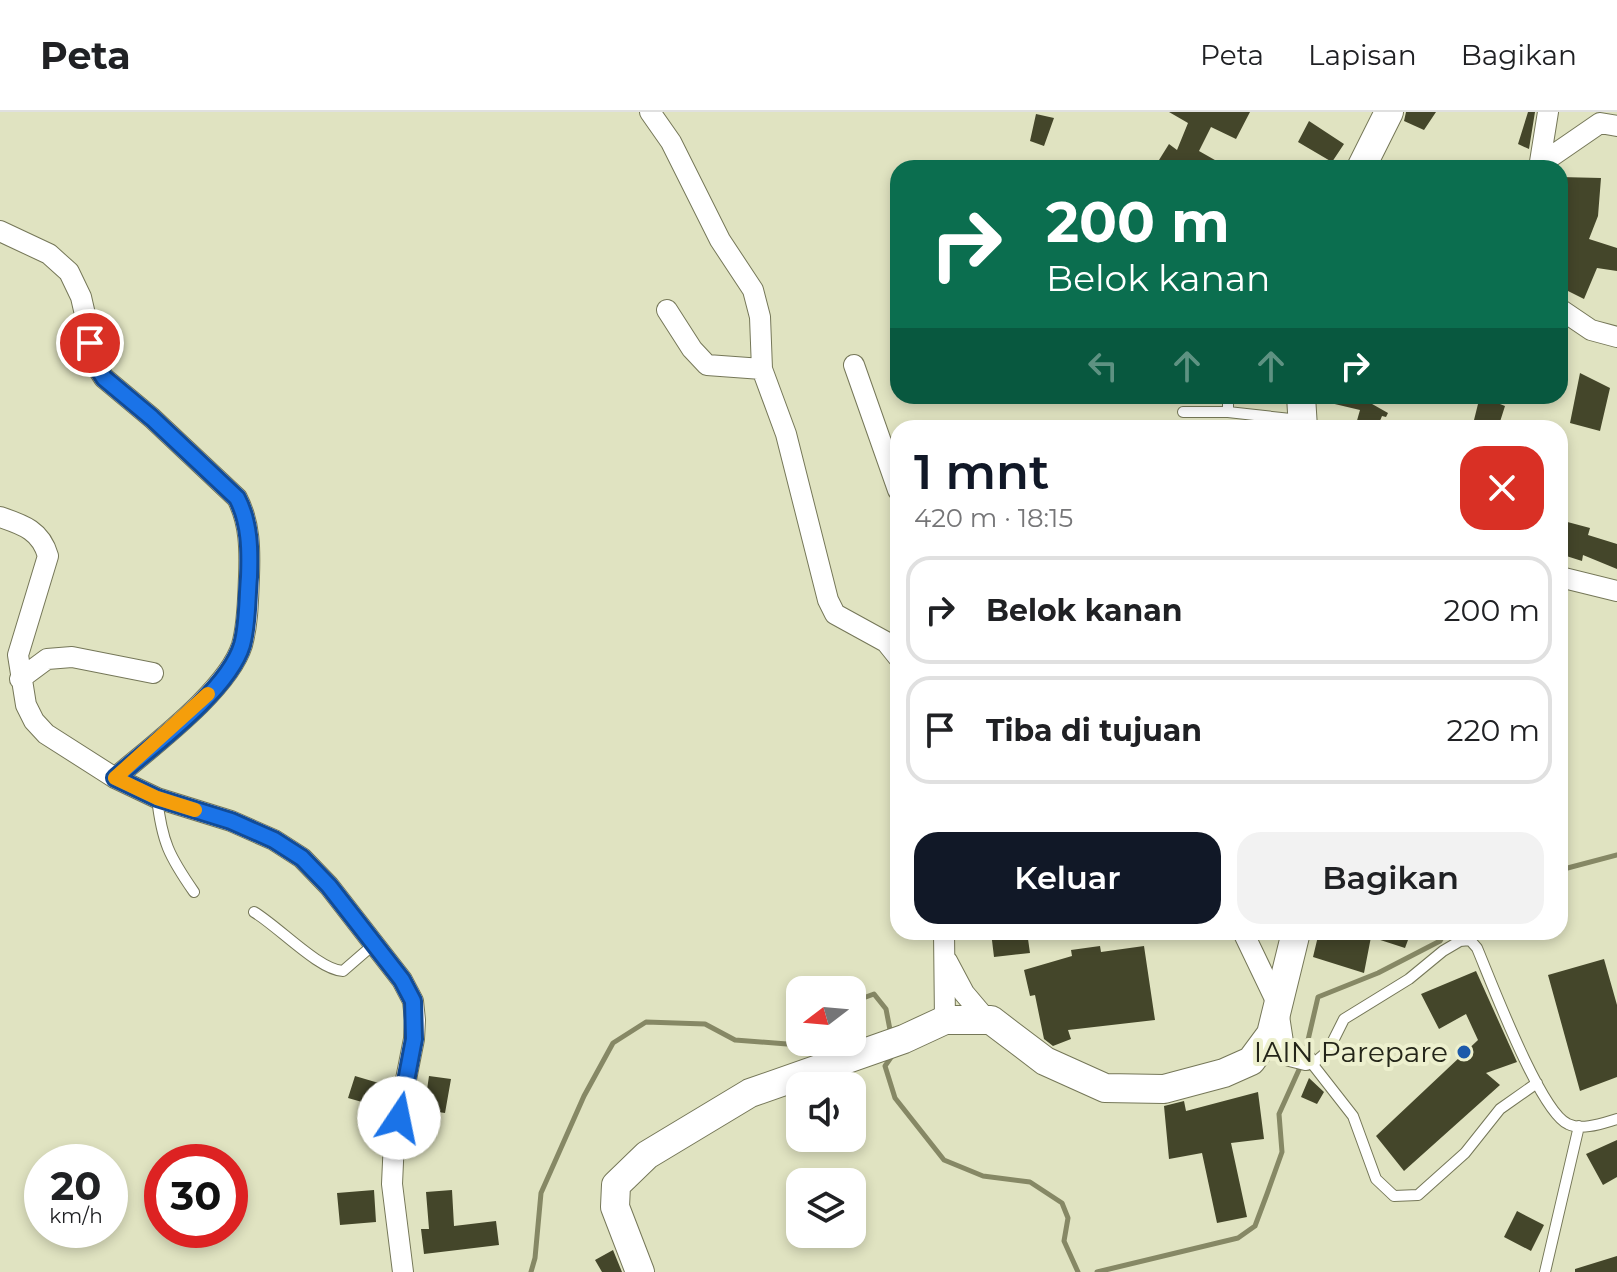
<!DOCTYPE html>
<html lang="id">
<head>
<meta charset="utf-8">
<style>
  body { margin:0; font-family:Montserrat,sans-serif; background:#f2f2f2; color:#202124; height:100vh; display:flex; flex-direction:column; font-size:30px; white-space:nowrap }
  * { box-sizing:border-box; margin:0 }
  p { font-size:26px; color:#757577 }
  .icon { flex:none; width:44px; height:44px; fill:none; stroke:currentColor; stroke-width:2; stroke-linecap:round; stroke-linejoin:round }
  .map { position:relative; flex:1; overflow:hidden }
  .details { position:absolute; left:890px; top:308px; width:678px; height:520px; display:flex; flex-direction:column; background:#fff; border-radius:24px; box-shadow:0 4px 12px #0003 }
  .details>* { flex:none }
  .banner { position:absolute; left:890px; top:48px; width:678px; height:244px; border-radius:24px; box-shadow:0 4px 12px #0003; background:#0b6e4f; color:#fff; overflow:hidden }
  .needle { width:52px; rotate:254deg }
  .controls { position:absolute; left:786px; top:864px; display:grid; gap:16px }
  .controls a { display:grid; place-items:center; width:80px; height:80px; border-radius:16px; background:#fff; box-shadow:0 4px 12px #0003; font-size:40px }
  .speed { position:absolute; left:24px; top:1032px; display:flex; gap:16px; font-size:40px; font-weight:700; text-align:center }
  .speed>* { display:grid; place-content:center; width:104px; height:104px; border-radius:50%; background:#fff; box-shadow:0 4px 12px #0003; line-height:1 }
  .speed small { font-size:20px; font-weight:400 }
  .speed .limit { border:12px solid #d22; background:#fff; color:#111 }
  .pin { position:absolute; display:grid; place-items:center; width:68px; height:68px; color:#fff; margin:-34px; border:4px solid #fff; border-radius:50%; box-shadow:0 2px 8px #0007 }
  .me { position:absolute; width:88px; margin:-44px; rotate:11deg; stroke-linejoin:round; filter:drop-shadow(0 0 6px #0008) }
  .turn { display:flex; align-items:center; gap:28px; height:168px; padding:0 24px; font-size:36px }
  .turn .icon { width:104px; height:104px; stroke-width:2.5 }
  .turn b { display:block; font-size:56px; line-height:68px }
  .lanes { display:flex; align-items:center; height:76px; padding:0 24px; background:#0003; justify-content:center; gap:40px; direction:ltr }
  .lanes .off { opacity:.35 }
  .round { display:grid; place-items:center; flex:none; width:84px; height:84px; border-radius:24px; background:#f2f2f2 }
  .head { display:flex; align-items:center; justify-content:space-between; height:136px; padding:0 24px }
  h1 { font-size:48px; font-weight:600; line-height:60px; color:#111827 }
  .button { display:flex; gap:16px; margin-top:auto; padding:16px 24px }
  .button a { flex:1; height:92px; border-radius:24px; background:#111827; color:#fff; font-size:32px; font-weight:600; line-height:92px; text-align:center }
  .button a+a { background:#f2f2f2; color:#202124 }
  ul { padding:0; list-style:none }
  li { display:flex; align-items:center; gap:24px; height:108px; margin:0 16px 12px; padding:0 8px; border:4px solid #e0e0e0; border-radius:24px }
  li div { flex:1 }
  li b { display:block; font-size:30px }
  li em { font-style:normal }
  header { display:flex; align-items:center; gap:48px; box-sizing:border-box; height:112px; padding:0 40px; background:#fff; border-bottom:2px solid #e0e0e0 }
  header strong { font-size:38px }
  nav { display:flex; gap:44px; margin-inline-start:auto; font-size:28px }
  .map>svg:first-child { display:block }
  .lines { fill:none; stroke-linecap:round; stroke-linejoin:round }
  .stream { stroke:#868865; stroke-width:5 }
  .building { fill:#44462a }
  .lane-casing { stroke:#757758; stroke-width:12 }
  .street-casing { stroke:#757758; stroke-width:22 }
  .secondary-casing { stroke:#757758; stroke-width:30 }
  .lane { stroke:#fff; stroke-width:10 }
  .street { stroke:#fff; stroke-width:20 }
  .secondary { stroke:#fff; stroke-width:28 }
  .route-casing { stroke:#114b97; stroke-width:20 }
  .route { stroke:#1a73e8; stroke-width:14 }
  .slow { stroke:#f59e0b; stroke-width:14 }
  .poi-dot { fill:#1c59aa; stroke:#edf0ce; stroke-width:3 }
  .labels { text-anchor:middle; stroke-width:8; stroke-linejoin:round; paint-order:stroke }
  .poi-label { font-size:28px; fill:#242519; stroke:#edf0ce; text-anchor:end }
</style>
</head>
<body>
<header>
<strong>Peta</strong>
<nav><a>Peta</a><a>Lapisan</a><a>Bagikan</a></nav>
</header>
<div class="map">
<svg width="1617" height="1160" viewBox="0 0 1617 1160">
  <rect width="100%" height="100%" fill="#e0e3c1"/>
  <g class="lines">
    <path class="stream" d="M 1560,758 L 1617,743
      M 852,894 L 855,889 L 874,882 L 886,897 L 891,923
      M 894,941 L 885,954 L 895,986 L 944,1048 L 983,1064 L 1030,1070 L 1062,1091 L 1068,1106 L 1064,1129 L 1078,1160
      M 1305,941 L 1318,885 L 1378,861 L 1440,829 L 1445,820
      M 531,1160 L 535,1146 L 541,1081 L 584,984 L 613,931 L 646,910 L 705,912 L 735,928 L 787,932 L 800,929
      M 1097,1160 L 1238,1126 L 1255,1114 L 1267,1082 L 1282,1040 L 1279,1002 L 1302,951"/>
  </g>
  <path class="building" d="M 1169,0 L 1250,0 L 1236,27 L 1211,15 L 1199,39 L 1229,56 L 1154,56 L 1169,32 L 1177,38 L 1188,11 Z
    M 1406,0 L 1436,0 L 1424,18 L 1404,9 Z
    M 1528,0 L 1535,0 L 1529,37 L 1518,32 Z
    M 1036,2 L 1054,6 L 1044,34 L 1030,29 Z
    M 1309,9 L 1344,32 L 1332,50 L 1298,30 Z
    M 1560,65 L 1601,66 L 1598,104 L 1589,127 L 1617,136 L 1617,159 L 1597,156 L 1584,187 L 1560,175 L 1565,152 L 1560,150 Z
    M 1580,261 L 1610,276 L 1600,319 L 1570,311 Z
    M 1322,284 L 1358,284 L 1388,301 L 1386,305 L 1382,304 L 1377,316 L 1370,316 L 1356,312 L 1360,298 L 1322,289 Z
    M 1480,284 L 1505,294 L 1498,316 L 1472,316 Z
    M 1560,408 L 1590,416 L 1588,423 L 1617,432 L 1617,457 L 1583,443 L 1582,449 L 1560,442 Z
    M 991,820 L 1027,820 L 1030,841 L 994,845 Z
    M 1319,820 L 1348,827 L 1350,820 L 1411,820 L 1405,836 L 1371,825 L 1364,861 L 1313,845 Z
    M 1100,834 L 1101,840 L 1144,834 L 1155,908 L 1068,918 L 1071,927 L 1053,934 L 1044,927 L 1035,883 L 1030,884 L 1024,858 L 1072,844 L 1071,838 Z
    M 1604,847 L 1617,893 L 1617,965 L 1580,979 L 1548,863 Z
    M 1476,859 L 1517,950 L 1486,961 L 1500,973 L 1404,1059 L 1376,1024 L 1478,928 L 1466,902 L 1439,917 L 1421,882 Z
    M 355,964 L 382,972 L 376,994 L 348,986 Z
    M 429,964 L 451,967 L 445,1001 L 424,998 Z
    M 1309,966 L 1324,980 L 1317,992 L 1301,985 Z
    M 1258,980 L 1264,1027 L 1231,1031 L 1247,1105 L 1217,1111 L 1202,1041 L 1169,1047 L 1164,994 L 1184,989 L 1186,999 Z
    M 1617,1028 L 1617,1065 L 1603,1073 L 1586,1042 Z
    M 374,1078 L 376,1110 L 340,1113 L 337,1081 Z
    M 452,1078 L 454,1114 L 496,1109 L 499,1133 L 424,1142 L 421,1117 L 429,1117 L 426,1080 Z
    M 1517,1099 L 1544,1113 L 1531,1139 L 1504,1125 Z
    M 613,1138 L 622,1160 L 602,1160 L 595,1148 Z
    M 1617,1144 L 1617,1160 L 1575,1160 L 1575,1157 Z"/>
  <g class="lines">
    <g class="lane-casing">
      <path id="lane" d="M 1183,300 L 1228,300 L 1300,308
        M 1228,300 L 1228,284
        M 157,686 C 162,730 169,744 194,780
        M 254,800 C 279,815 319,858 343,859 L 373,833
        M 1310,949 L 1353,1004 L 1376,1067 L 1394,1084 L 1418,1083 L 1465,1041 L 1500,997 L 1537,971
        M 1314,951 L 1328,939 L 1344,907 L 1409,867 L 1443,839 L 1460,829 L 1470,828 L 1477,836 C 1491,869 1540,1000 1568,1012 C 1582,1019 1603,1011 1617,1007
        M 1545,1160 L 1579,1014"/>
    </g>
    <g class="street-casing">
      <path id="street" d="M 650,0 L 671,30 L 720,128 L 753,178 L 760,205 L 762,257 L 786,322 L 828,488 L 835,502 L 886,530 L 898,545
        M 1539,53 L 1600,11 L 1617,14
        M 1539,56 L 1548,0
        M 0,119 L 49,142 L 69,160 L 81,185 L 97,255 L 104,266 L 152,306 L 237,386 C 250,411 250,438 249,465 C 248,487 248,511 242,533 C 228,578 152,634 115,666
        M 1560,197 L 1591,218 L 1617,225
        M 667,198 L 692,237 L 707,253 L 762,257
        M 854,253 L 898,378
        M 0,405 C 24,413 41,419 48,444 L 18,543 L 26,593 L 34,609 L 46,622 L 115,666 L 157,686 L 231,709 L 274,728 L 302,746 L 329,774 L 402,868 L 413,889 L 415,908 L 414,927 L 394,1028 L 392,1072 L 403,1160
        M 1560,465 L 1617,479
        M 20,567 L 47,547 L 72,545 L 153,561
        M 944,820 L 945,908
        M 1243,820 L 1277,891 L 1283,930 L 1290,944 L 1306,948
        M 947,849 L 964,881 L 986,907"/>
    </g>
    <g class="secondary-casing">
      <path id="secondary" d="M 1361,56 L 1389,0
        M 1301,284 L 1303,316
        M 640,1160 L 615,1095 L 616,1073 L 647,1043 L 750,981 L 904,927 L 945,908 L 991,908 L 1045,949 L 1105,976 L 1164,977 L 1224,961 L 1251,949 L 1271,922 L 1296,820"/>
    </g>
    <use href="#lane" class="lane"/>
    <use href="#street" class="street"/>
    <use href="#secondary" class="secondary"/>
  </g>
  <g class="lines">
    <g class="route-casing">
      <path id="route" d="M 90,231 L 97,255 L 104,266 L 152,306 L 237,386 C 250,411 250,438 249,465 C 247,487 248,511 242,533 C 228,579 152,634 115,666 L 157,686 L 231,709 L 274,728 L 302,746 L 329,774 L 402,868 L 413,889 L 414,927 L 399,1006"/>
    </g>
    <use href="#route" class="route"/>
    <path class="slow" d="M 195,698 L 157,686 L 115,666 L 208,582"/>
  </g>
  <circle class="poi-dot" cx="1464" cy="940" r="8"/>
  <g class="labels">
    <g class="poi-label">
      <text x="1448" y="950">IAIN Parepare</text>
    </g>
  </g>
</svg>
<div class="controls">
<a><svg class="needle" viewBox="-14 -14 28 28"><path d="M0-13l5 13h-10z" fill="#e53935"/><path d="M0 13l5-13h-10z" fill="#757577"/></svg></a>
<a><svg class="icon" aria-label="sound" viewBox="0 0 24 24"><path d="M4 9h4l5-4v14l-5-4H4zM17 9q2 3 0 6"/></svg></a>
<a><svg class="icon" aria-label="layers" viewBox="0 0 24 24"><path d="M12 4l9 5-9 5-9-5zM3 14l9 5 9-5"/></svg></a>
</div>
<div class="speed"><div>20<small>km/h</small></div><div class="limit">30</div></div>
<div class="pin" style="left:90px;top:231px;background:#d93025"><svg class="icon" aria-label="arrive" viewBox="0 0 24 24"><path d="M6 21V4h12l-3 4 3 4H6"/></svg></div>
<svg class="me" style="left:399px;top:1006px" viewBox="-20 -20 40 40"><circle r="19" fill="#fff"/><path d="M0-13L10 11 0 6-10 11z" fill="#1a73e8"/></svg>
<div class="banner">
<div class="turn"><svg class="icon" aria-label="right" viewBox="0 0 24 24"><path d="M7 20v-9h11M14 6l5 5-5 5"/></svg><div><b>200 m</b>Belok kanan</div></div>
<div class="lanes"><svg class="icon off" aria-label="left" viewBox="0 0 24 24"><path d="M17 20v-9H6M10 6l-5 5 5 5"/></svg><svg class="icon off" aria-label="ahead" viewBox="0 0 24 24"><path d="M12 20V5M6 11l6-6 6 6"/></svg><svg class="icon off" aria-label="ahead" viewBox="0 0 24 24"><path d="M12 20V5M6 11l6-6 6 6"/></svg><svg class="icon" aria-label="right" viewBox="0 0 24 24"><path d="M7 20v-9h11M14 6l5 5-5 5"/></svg></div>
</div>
<section class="details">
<div class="head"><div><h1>1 mnt</h1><p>420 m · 18:15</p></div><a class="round" style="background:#d93025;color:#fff"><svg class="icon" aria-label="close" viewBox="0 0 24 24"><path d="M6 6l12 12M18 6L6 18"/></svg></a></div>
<ul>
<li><svg class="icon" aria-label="right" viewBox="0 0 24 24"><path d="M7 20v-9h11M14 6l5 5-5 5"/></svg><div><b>Belok kanan</b></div><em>200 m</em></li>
<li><svg class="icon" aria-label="arrive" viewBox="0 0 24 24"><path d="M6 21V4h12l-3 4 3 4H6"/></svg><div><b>Tiba di tujuan</b></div><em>220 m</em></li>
</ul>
<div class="button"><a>Keluar</a><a>Bagikan</a></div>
</section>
</div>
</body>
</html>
